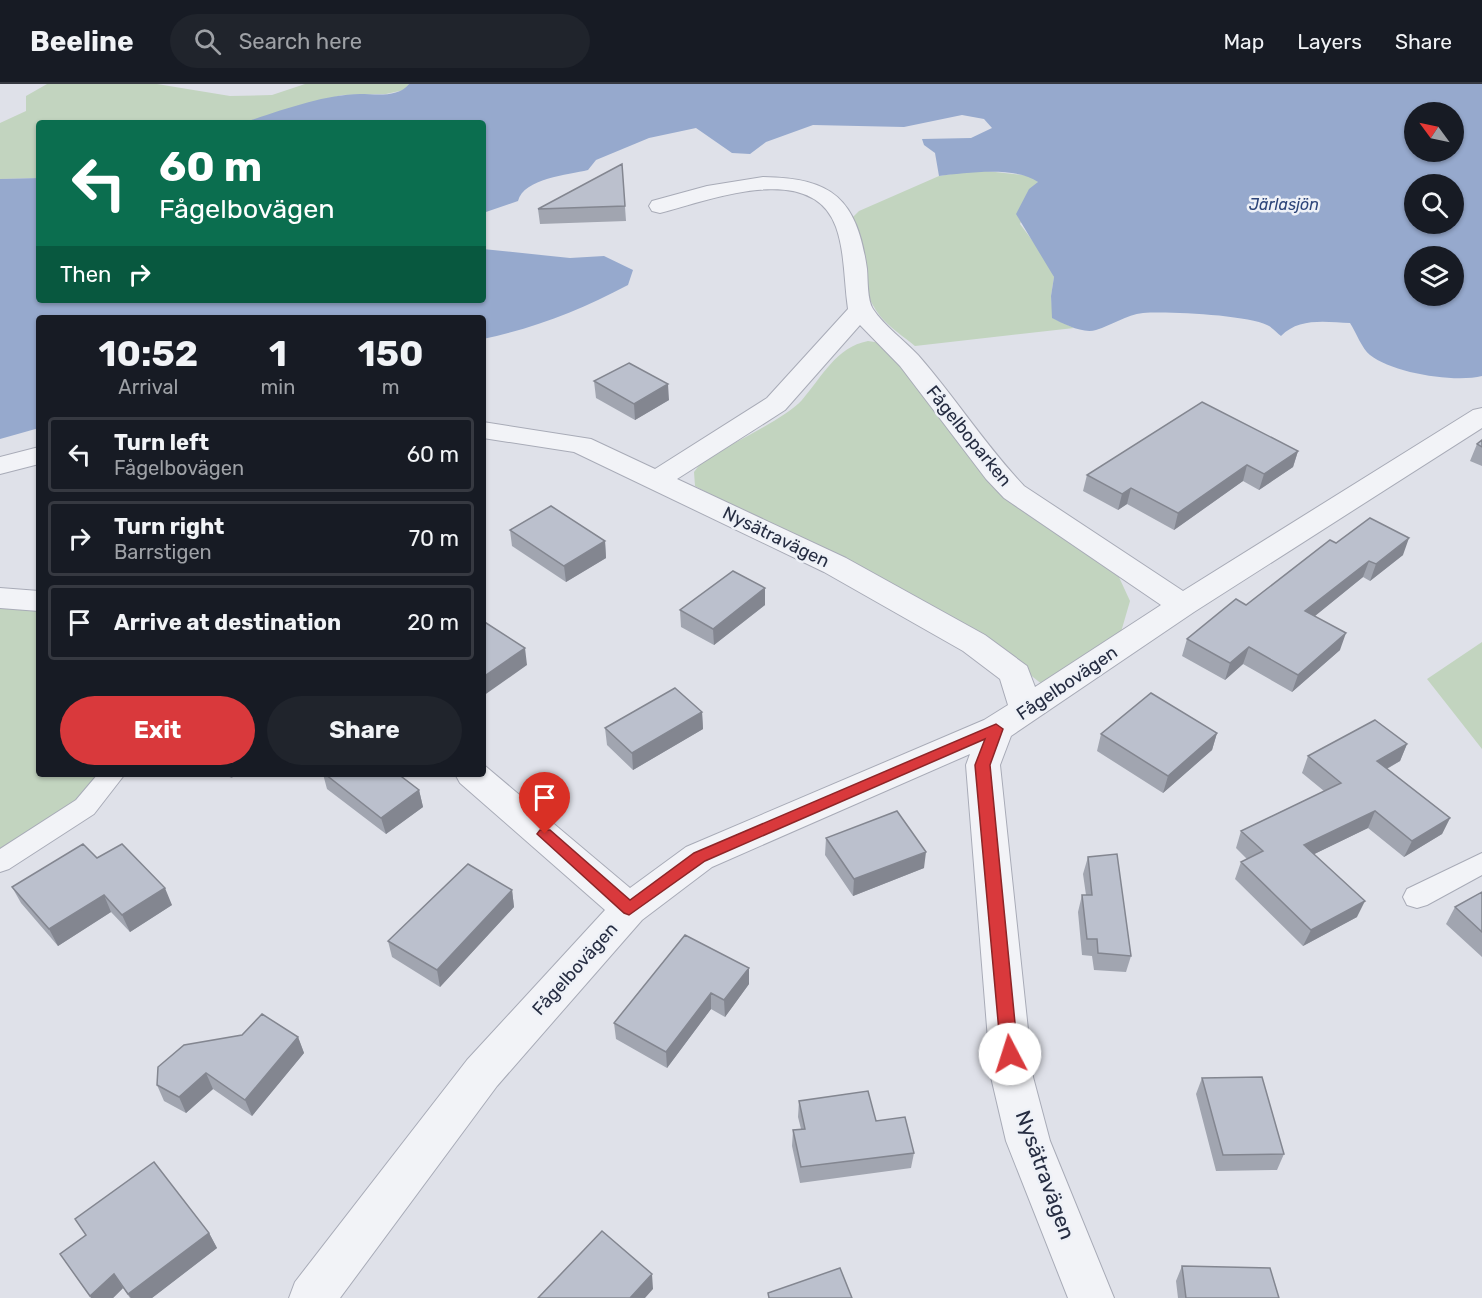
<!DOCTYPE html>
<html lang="en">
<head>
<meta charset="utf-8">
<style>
  body { margin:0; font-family:Rubik,sans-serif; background:#20242c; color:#f1f3f6; height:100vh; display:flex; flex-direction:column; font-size:22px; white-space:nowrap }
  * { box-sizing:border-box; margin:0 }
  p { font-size:20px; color:#9ea1a6 }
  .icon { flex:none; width:33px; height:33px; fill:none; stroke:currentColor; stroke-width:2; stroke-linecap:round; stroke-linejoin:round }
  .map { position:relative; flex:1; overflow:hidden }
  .drawer { position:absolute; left:36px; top:231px; width:450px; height:462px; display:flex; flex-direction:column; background:#171b24; border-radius:6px; box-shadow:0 2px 4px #0004 }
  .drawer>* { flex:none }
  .hud { position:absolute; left:36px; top:36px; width:450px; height:183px; border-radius:6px; box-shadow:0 2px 4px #0004; background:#0b6e4f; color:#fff; overflow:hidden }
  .needle { width:39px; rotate:303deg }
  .controls { position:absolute; left:1404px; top:18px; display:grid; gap:12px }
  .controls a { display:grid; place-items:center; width:60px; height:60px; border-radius:50%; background:#171b24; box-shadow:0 2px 4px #0004; font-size:30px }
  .pin { position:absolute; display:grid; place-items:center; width:51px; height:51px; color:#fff; margin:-62px -26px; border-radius:50% 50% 50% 0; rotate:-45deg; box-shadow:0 0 6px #0007 }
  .pin .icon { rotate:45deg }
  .me { position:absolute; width:66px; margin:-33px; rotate:355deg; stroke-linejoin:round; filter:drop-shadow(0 0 4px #0008) }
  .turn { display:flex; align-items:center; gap:21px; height:126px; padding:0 24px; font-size:27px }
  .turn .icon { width:78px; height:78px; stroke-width:2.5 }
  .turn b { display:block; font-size:42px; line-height:51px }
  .then { display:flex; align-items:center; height:57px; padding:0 24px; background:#0003; gap:12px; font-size:22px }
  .eta { display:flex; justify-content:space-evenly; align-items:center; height:102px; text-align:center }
  .eta b { font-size:36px; font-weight:700; line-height:42px }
  .cta { display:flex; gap:12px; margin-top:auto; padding:12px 24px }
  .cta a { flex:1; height:69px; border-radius:36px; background:#d9393c; color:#fff; font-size:24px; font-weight:700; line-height:69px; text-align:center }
  .cta a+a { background:#20242c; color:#f1f3f6 }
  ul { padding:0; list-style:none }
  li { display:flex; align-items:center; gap:18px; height:75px; margin:0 12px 9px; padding:0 12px; border:3px solid #363941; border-radius:6px }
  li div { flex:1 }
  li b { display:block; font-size:22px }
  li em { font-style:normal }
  header { display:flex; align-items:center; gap:36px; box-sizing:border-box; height:84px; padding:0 30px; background:#171b24; border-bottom:2px solid #363941 }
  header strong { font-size:28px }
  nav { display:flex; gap:33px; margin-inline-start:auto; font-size:21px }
  .search { width:420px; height:54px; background:#20242c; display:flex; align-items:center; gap:15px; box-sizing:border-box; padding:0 21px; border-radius:33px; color:#9ea1a6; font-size:22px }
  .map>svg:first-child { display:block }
  .green { fill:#c2d4bf }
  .water { fill:#96a9cd; fill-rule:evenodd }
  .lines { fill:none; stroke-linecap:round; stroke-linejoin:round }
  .lane-casing { stroke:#a8abb7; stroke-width:2 }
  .street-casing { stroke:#a8abb7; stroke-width:2 }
  .lane { fill:#f2f3f7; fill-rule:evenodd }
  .street { fill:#f2f3f7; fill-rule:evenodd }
  .wall { fill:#a1a5b0 }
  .shaded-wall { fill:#838690 }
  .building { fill:#bbc0cd; stroke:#838690; stroke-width:1.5 }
  .route { fill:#d9393c; stroke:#8d2527; stroke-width:1.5 }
  .labels { text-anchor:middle; stroke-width:5; stroke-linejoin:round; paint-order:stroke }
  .far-water-label { font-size:16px; font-style:italic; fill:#2d4579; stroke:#eef1f7 }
  .street-label { font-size:18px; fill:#262d42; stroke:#eef1f7 }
  .near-street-label { font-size:21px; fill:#262d42; stroke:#eef1f7 }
</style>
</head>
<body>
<header>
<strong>Beeline</strong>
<div class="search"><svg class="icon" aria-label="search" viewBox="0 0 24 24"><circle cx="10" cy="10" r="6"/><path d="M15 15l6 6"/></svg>Search here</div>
<nav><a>Map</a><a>Layers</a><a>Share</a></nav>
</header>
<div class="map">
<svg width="1482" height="1214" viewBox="0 0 1482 1214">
  <rect width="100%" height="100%" fill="#dfe1e9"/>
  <path class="green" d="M 47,0 L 157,0 L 230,12 L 272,11 L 305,0 L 409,0 L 404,6 L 386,10 L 342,11 L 242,39 L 39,39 L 39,94 L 0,95 L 0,39 L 26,27 L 26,12 Z
    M 977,86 L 1031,92 L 1038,98 L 1020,140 L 1044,172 L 1054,193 L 1051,212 L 1053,234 L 1074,244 L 915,262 C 904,253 889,243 880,232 C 860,207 858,165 851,135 L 859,127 L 939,92 Z
    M 868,257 L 881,259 L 1006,413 L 1118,491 L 1130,517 L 1121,548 L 1043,601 L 1008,573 L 695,402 L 694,388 L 703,376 C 727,362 785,335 802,316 C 822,293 836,263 868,257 Z
    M 0,520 L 39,525 L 39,690 L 101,690 L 91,711 L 0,768 Z
    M 1482,558 L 1482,665 L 1427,595 Z"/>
  <path class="water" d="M 409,0 L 1482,0 L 1482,292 C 1455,299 1392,289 1370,271 C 1362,265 1356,248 1350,239 C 1327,238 1299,233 1281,252 C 1277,249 1272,243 1267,241 C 1247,231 1167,227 1143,229 C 1126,231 1112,241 1096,246 C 1083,250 1064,240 1052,234 L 1051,212 L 1054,193 L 1016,130 L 1029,105 L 1038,98 C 1016,82 966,89 939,92 L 935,69 L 924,61 L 922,55 L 971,54 L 992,44 L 984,35 L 962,31 L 904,43 L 813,41 L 766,58 L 750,70 L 732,69 L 696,44 L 649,54 L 596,76 L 588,86 C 568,91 524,94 518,117 L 483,129 L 483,39 L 242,39 C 277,28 324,10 360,10 C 376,10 398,14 409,0 ZM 1414,28 L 1454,28 L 1454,68 L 1414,68 ZM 1414,100 L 1454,100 L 1454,140 L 1414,140 ZM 1414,172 L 1454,172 L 1454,212 L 1414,212 Z
    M 39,94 L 39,216 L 483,216 L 483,165 L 570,174 L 604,172 L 633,186 L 628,201 C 581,226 535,244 483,255 L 483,234 L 39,234 L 39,344 L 0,355 L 0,95 Z"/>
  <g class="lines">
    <g class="lane-casing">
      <path id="lane" d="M 98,690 L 125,690 L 94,730 L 9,785 L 0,788 L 0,765 L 76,716 Z
        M 1482,769 L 1482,791 L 1427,821 L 1417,824 L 1407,821 L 1403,813 L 1407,805 Z"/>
    </g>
    <g class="street-casing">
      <path id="street" d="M 763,93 C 833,94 857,115 867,185 C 868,196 867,216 873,225 C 884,242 904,256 918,271 C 955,313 985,361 1024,402 L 1183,507 L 1473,326 L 1482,324 L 1482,344 L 1194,528 L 1011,652 L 1000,681 L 1033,993 L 1050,1057 L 1114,1214 L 1068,1214 L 1006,1057 L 991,993 L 966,681 L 970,670 L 712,783 L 642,836 L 497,1002 L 340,1214 L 289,1214 L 295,1198 L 467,976 L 605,826 L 460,699 L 455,690 L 483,690 L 484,681 L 630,804 L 686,763 L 984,636 L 1008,621 L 1000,595 L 963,567 L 824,488 L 574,368 L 483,354 L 483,338 L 591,355 L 655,385 L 767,314 L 848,225 C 844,198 845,168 836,143 C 812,75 707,117 660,129 L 652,127 L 649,122 L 652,117 L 707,102 ZM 860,241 L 900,282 L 986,395 L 1004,414 L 1161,521 L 1035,603 L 1027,582 L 985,551 L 846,474 L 677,395 L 785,326 Z
        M 39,363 L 39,380 L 0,390 L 0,373 Z
        M 0,504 L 39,507 L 39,527 L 0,524 Z"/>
    </g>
    <use href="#lane" class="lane"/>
    <use href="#street" class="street"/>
  </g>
  <path class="wall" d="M 622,80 L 626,137 L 540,140 L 538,125 Z
    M 594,297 L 669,316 L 635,336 L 596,314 Z
    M 1477,360 L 1482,363 L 1482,382 L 1470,377 Z
    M 1298,367 L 1293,383 L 1259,406 L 1243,397 L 1174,446 L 1127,420 L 1118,426 L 1083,407 L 1087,391 Z
    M 510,446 L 605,457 L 606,474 L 566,498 L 512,462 Z
    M 1336,459 L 1403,471 L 1370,497 L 1363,493 L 1315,532 L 1340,566 L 1292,608 L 1243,580 L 1225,596 L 1182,572 L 1187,555 L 1246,521 Z
    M 765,521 L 714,561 L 681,543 L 680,526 Z
    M 702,628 L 703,645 L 633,686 L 607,661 L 605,644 Z
    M 1217,649 L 1212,666 L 1163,709 L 1097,667 L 1101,650 Z
    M 1407,660 L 1400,677 L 1387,685 L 1450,734 L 1442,750 L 1404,773 L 1368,744 L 1314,770 L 1357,833 L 1303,862 L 1235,795 L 1241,778 L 1247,775 L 1236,764 L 1241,747 L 1324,707 L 1302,689 L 1308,672 Z
    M 222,690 L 235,690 L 232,694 Z
    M 323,690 L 398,690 L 419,706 L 423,723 L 386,750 L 327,705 Z
    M 826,754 L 924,784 L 853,812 L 825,771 Z
    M 1088,773 L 1131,872 L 1126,888 L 1094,886 L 1092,872 L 1082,871 L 1078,828 L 1082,811 L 1086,811 L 1083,790 Z
    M 97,774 L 172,821 L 130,848 L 111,828 L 58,862 L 21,819 L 12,803 Z
    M 512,806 L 514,823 L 440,903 L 392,873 L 388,857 Z
    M 1482,808 L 1482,873 L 1446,840 L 1455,823 Z
    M 749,884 L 749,900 L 725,933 L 711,925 L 667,984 L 616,955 L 614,939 Z
    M 298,953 L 304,969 L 252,1032 L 213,1005 L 186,1029 L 164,1017 L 157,1001 Z
    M 1202,994 L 1284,1070 L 1277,1086 L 1216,1087 L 1196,1010 Z
    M 799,1017 L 876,1037 L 914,1069 L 911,1084 L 800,1099 L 792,1062 L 793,1046 L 801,1045 L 798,1033 Z
    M 75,1135 L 209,1149 L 217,1164 L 152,1214 L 130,1214 L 123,1204 L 113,1214 L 91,1214 L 60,1170 L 86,1151 Z
    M 1182,1182 L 1279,1214 L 1178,1214 L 1176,1197 Z"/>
  <path class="shaded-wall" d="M 668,300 L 669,316 L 635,336 L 634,320 Z
    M 1298,367 L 1293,383 L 1259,406 L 1264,390 Z
    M 1247,381 L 1243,397 L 1174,446 L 1178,429 Z
    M 1131,404 L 1127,420 L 1118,426 L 1122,410 Z
    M 1409,454 L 1403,471 L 1370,497 L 1376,480 Z
    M 605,457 L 606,474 L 566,498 L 564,482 Z
    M 1369,477 L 1363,493 L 1300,544 L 1305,527 Z
    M 765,504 L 765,521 L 714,561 L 713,545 Z
    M 1346,549 L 1340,566 L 1292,608 L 1298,591 Z
    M 1249,563 L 1243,580 L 1225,596 L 1230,579 Z
    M 525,564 L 527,581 L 483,612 L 483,593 Z
    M 702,628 L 703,645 L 633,686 L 632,669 Z
    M 1217,649 L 1212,666 L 1163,709 L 1168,692 Z
    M 1407,660 L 1400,677 L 1370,694 L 1377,677 Z
    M 419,706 L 423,723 L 386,750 L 381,734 Z
    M 1375,727 L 1368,744 L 1298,778 L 1304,761 Z
    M 1450,734 L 1442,750 L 1404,773 L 1412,757 Z
    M 926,768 L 924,784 L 853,812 L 854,795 Z
    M 165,804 L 172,821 L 130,848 L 122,831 Z
    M 512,806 L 514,823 L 440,903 L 437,886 Z
    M 104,811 L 111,828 L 58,862 L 49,845 Z
    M 1365,817 L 1357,833 L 1303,862 L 1311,846 Z
    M 749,884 L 749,900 L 725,933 L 724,916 Z
    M 711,909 L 711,925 L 667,984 L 666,968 Z
    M 298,953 L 304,969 L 252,1032 L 245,1016 Z
    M 206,989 L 213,1005 L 186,1029 L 179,1013 Z
    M 209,1149 L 217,1164 L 152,1214 L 131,1214 L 128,1210 Z
    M 114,1190 L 123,1204 L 113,1214 L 91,1214 L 90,1212 Z
    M 652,1190 L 653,1205 L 645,1214 L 630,1214 Z"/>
  <path class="building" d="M 622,80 L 625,122 L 538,125 Z
    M 629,279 L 668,300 L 634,320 L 594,297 Z
    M 1202,318 L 1298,367 L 1264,390 L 1247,381 L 1178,429 L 1131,404 L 1122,410 L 1087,391 Z
    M 1482,356 L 1482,363 L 1477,360 Z
    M 551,422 L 605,457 L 564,482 L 510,446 Z
    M 1370,434 L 1409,454 L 1376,480 L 1369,477 L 1305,527 L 1346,549 L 1298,591 L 1249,563 L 1230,579 L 1187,555 L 1236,515 L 1246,521 L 1330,456 L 1336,459 Z
    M 733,487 L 765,504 L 713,545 L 680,526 Z
    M 483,537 L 525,564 L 483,593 Z
    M 675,604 L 702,628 L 632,669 L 605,644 Z
    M 1151,609 L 1217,649 L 1168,692 L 1101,650 Z
    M 1375,636 L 1407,660 L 1377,677 L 1450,734 L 1412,757 L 1375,727 L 1304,761 L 1365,817 L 1311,846 L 1241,778 L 1263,767 L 1241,747 L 1341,699 L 1308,672 Z
    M 325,690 L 398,690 L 419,706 L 381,734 Z
    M 897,727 L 926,768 L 854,795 L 826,754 Z
    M 83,760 L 97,774 L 122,760 L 165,804 L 122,831 L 104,811 L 49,845 L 12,803 Z
    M 1117,770 L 1131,872 L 1098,869 L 1097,855 L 1087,855 L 1082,811 L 1092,811 L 1088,773 Z
    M 468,780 L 512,806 L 437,886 L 388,857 Z
    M 1482,808 L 1482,848 L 1455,823 Z
    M 685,851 L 749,884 L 724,916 L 711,909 L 666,968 L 614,939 Z
    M 262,930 L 298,953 L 245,1016 L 206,989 L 179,1013 L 157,1001 L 158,983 L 184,961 L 242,951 Z
    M 1262,993 L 1284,1070 L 1223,1071 L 1202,994 Z
    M 868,1007 L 876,1037 L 905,1033 L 914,1069 L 801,1083 L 793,1046 L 805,1045 L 799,1017 Z
    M 154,1078 L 209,1149 L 128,1210 L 114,1190 L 90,1212 L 60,1170 L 86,1151 L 75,1135 Z
    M 602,1147 L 652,1190 L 630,1214 L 538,1214 Z
    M 1182,1182 L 1270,1184 L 1279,1214 L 1186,1214 Z
    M 840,1184 L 852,1214 L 769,1214 L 768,1209 Z"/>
  <path class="route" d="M 996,640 L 1003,645 L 990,681 L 1018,970 L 1016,976 L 1010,978 L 1004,976 L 1001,970 L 975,681 L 985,655 L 705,777 L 629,831 L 624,829 L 537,750 L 540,746 L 550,746 L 630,816 L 694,769 Z"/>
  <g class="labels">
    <g class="far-water-label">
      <text x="1284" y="126">Järlasjön</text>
    </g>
    <g class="street-label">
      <text transform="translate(969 352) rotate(51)" y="6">Fågelboparken</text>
      <text transform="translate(776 453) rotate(26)" y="6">Nysätravägen</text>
      <text transform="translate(1067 599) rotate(-34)" y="6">Fågelbovägen</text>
      <text transform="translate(575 885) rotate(-48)" y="6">Fågelbovägen</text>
    </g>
    <g class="near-street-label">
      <text transform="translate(1045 1091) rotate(70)" y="7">Nysätravägen</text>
    </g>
  </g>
</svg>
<div class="controls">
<a><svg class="needle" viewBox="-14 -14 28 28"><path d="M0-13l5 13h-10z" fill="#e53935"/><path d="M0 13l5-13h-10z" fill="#9ea1a6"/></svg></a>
<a><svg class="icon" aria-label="search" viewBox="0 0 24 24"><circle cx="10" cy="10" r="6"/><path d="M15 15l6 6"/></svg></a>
<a><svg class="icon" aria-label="layers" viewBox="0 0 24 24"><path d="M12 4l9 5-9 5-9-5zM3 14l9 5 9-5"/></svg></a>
</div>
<div class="pin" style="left:545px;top:750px;background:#d93025"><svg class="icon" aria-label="arrive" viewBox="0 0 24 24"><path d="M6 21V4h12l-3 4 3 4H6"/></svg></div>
<svg class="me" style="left:1010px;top:970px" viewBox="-20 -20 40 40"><circle r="19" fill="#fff"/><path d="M0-13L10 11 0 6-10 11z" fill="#d9393c"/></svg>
<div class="hud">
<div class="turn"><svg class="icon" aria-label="left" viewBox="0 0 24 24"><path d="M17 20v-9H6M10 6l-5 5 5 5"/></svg><div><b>60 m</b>Fågelbovägen</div></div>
<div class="then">Then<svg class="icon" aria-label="right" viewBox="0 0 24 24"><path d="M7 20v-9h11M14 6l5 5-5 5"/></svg></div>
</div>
<section class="drawer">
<div class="eta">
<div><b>10:52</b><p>Arrival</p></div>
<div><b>1</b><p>min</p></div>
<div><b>150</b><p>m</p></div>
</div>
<ul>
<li><svg class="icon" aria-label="left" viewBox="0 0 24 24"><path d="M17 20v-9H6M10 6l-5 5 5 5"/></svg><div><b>Turn left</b><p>Fågelbovägen</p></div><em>60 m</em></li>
<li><svg class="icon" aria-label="right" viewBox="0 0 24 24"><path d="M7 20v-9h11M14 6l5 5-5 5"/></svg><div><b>Turn right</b><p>Barrstigen</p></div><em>70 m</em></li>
<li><svg class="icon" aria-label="arrive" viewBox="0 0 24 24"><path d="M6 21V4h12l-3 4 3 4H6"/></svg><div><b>Arrive at destination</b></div><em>20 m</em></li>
</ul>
<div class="cta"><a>Exit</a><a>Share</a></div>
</section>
</div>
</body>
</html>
